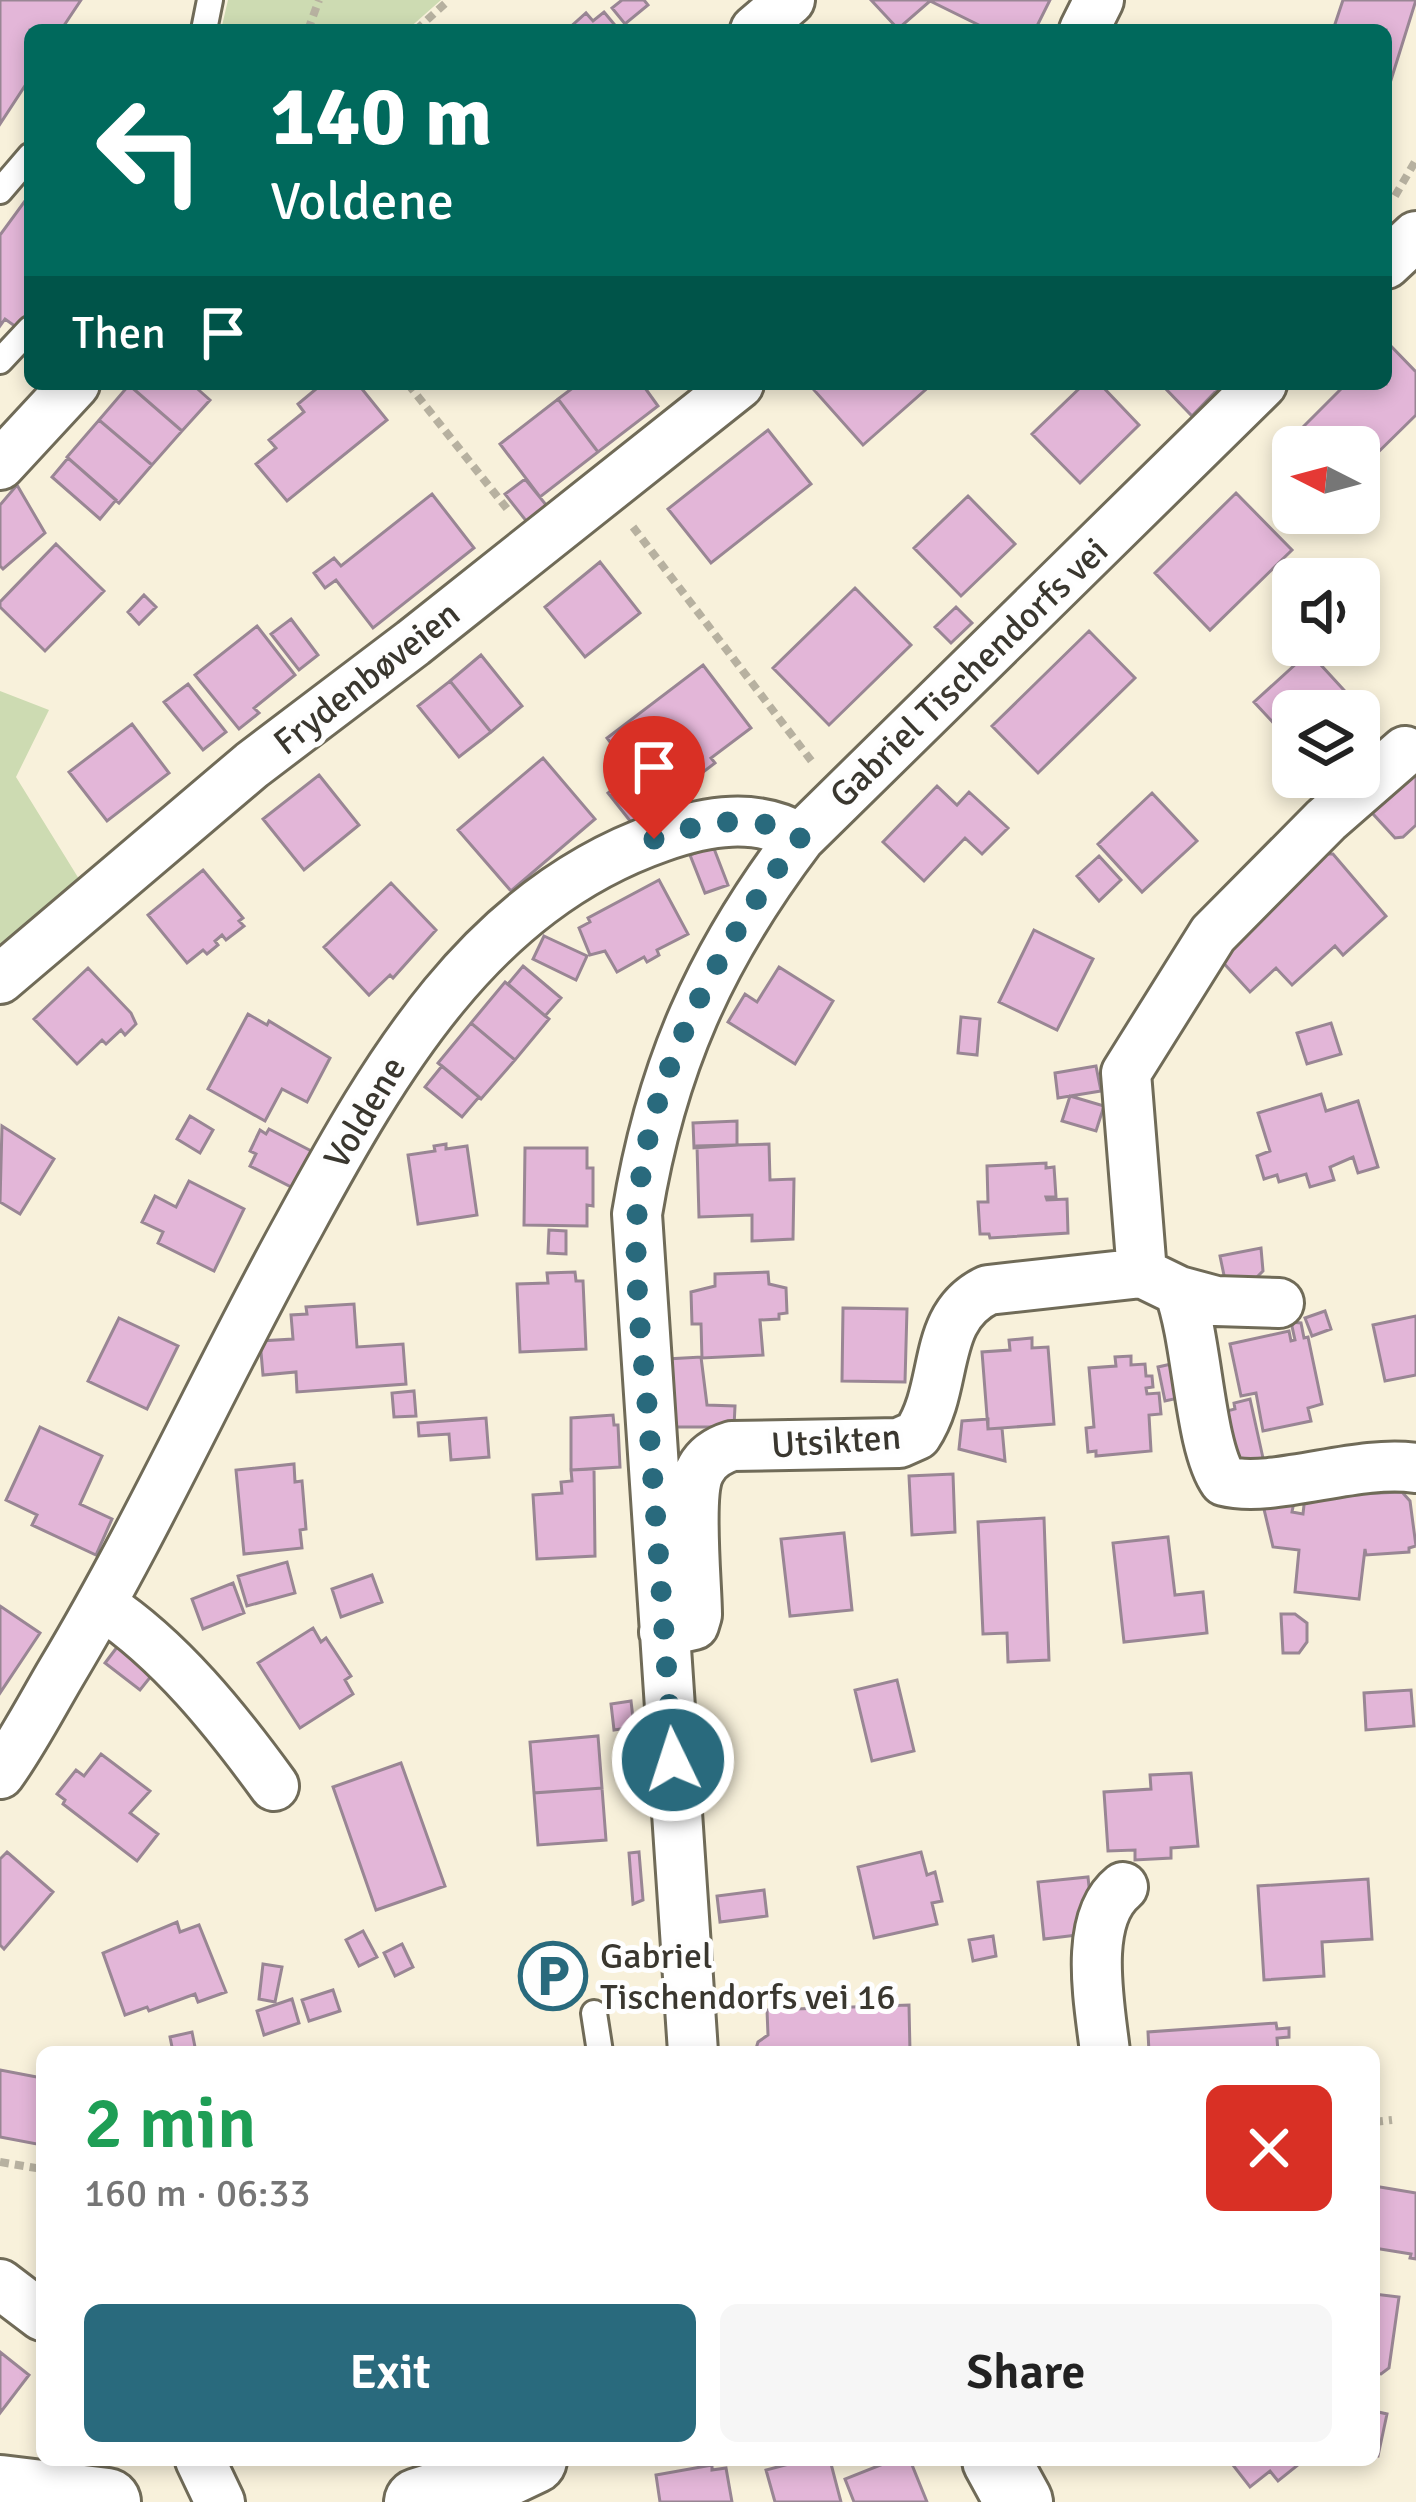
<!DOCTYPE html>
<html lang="en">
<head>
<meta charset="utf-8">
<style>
  body { margin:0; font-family:Signika,sans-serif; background:#f6f6f6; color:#222; height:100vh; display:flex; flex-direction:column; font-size:45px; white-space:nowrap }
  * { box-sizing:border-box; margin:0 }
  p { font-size:39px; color:#767676 }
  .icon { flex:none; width:66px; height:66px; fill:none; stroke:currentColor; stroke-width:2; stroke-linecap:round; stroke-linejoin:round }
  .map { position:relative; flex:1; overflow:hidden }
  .side { position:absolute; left:36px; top:2046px; width:1344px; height:420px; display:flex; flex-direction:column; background:#fff; border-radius:18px; box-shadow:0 6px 18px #0003 }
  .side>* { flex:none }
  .banner { position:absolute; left:24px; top:24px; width:1368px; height:366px; border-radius:18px; box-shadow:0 6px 18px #0003; background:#00695c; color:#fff; overflow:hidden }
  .needle { width:78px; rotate:276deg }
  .fabs { position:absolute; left:1272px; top:426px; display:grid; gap:24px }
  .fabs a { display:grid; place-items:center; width:108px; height:108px; border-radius:18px; background:#fff; box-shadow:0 6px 18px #0003; font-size:60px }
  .pin { position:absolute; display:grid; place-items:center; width:102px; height:102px; color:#fff; margin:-123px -51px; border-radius:50% 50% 50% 0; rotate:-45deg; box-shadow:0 0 12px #0007 }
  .pin .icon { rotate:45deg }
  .me { position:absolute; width:132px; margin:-66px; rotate:356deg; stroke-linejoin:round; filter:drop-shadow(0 0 9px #0008) }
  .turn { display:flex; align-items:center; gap:42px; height:252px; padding:0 48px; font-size:54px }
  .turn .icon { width:156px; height:156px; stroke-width:2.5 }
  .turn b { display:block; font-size:84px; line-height:102px }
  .then { display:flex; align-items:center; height:114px; padding:0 48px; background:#0003; gap:24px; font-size:45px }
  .round { display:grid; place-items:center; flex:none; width:126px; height:126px; border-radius:18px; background:#f6f6f6 }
  .summary { display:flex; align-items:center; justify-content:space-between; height:204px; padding:0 48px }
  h1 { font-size:72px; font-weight:600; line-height:90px; color:#1e9e55 }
  .button { display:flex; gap:24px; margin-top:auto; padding:24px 48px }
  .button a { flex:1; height:138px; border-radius:18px; background:#296a7d; color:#fff; font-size:48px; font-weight:600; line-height:138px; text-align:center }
  .button a+a { background:#f6f6f6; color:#222 }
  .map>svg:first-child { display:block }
  .green { fill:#cddbb2 }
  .building { fill:#e3b6d8; stroke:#998694; stroke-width:3 }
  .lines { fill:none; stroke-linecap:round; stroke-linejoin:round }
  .lane-casing { stroke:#706b58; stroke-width:30 }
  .street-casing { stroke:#706b58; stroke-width:54 }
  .secondary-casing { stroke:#706b58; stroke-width:72 }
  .path { stroke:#b7b1a0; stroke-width:8; stroke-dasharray:9 6; stroke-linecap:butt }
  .lane { stroke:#fff; stroke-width:24 }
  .street { stroke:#fff; stroke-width:48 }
  .secondary { stroke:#fff; stroke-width:66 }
  .route { stroke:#296a7d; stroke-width:21; stroke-dasharray:0 37.8 }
  .labels { text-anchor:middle; stroke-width:10; stroke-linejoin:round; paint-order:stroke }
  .street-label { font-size:36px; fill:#3a372f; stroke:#fefefe }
  .poi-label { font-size:36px; fill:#3a372f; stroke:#fefefe; text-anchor:start }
</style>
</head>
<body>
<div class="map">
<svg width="1416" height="2502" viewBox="0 0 1416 2502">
  <rect width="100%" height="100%" fill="#f8f1db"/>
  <path class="green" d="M 228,0 L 441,0 L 407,30 L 221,30 Z
    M 0,691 L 49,710 L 16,777 L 79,879 L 0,954 Z"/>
  <path class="building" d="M 0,0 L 81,0 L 61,30 L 30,30 L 30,78 L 0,124 Z
    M 622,0 L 644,0 L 648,5 L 625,24 L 612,8 Z
    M 871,0 L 1050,0 L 1035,30 L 989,30 L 930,1 L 898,29 Z
    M 1343,0 L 1416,0 L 1386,96 L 1386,30 L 1333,30 Z
    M 604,12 L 619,30 L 567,30 L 586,13 L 593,21 Z
    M 30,194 L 30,314 L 19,329 L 5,319 L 0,326 L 0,235 Z
    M 1388,343 L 1416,372 L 1416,415 L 1359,471 L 1359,447 L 1299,447 L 1291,439 L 1346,384 L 1386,384 Z
    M 192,384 L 210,400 L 182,431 L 129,385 Z
    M 322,384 L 358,384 L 387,420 L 287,501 L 256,464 L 276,448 L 269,440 L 304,412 L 298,404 Z
    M 578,384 L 650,384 L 645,388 L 658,406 L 598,452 L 558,399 Z
    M 821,384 L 932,384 L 863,445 L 814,390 Z
    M 1084,384 L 1100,384 L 1139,425 L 1080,483 L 1032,434 Z
    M 1211,384 L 1217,390 L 1192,416 L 1162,385 Z
    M 129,385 L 182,431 L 152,465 L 99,420 Z
    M 558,399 L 598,452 L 540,497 L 500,444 Z
    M 99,420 L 152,465 L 119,503 L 67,457 Z
    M 768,430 L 811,484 L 711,563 L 668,509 Z
    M 68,458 L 116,500 L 100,519 L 52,477 Z
    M 525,479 L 547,506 L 527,522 L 505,494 Z
    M 17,485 L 45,533 L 3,569 L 0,566 L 0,505 Z
    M 1236,493 L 1292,550 L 1210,630 L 1155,573 Z
    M 432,494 L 474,548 L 373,628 L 336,580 L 325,588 L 314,573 L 334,558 L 341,566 Z
    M 968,496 L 1015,544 L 961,596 L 914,548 Z
    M 56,544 L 104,591 L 45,651 L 0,607 L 0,602 Z
    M 600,562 L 640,613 L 585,657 L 545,607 Z
    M 855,588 L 911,645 L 829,725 L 773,668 Z
    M 144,595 L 156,607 L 139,624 L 128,612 Z
    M 956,607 L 972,623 L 951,643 L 935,627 Z
    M 291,619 L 318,655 L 299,670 L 271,634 Z
    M 257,626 L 295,675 L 254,708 L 259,713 L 239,729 L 195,675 Z
    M 1089,631 L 1135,678 L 1038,773 L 992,726 Z
    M 1309,652 L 1353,700 L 1342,711 L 1293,711 L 1293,744 L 1254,702 Z
    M 481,655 L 522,706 L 491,732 L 450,681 Z
    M 703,665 L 751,728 L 711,758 L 715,763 L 698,776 L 694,771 L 655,801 L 607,738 Z
    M 450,681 L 491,732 L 459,757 L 418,706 Z
    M 188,684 L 226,732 L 203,750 L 164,702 Z
    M 132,724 L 169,773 L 107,821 L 69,772 Z
    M 1416,755 L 1416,825 L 1403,837 L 1395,838 L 1363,803 Z
    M 543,758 L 595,819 L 511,891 L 458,830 Z
    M 632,774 L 658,807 L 634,826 L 608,793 Z
    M 319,775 L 359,825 L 304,870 L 263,819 Z
    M 937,786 L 957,805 L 969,792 L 1008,828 L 982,854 L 965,838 L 924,881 L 883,842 Z
    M 1152,793 L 1197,841 L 1142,892 L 1098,844 Z
    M 713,846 L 728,885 L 705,893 L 690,855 Z
    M 1322,854 L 1333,854 L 1386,916 L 1343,955 L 1335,946 L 1292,985 L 1276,968 L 1250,992 L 1218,957 Z
    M 1099,856 L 1121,880 L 1099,901 L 1077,876 Z
    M 203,870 L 243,918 L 239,921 L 244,926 L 226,940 L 222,935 L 215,941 L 218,945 L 207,954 L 203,950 L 187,963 L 148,915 Z
    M 659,880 L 688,934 L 657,950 L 659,955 L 647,962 L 644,957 L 617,972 L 605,951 L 590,955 L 579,928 L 590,922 L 588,918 Z
    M 391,883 L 436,930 L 393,978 L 390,975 L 369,995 L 324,947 Z
    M 1034,930 L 1093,959 L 1057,1030 L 999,1002 Z
    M 544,936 L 587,956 L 576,980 L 533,959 Z
    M 523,966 L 561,998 L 545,1016 L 508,984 Z
    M 779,967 L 833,1001 L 795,1064 L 728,1022 L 745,994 L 757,1002 Z
    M 88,968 L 131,1013 L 136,1024 L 125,1035 L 121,1030 L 106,1044 L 102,1040 L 77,1064 L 34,1019 Z
    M 505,982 L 549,1019 L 515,1060 L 471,1023 Z
    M 248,1014 L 267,1025 L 269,1021 L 330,1058 L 307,1102 L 282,1089 L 265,1121 L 208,1089 Z
    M 961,1017 L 980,1019 L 977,1055 L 958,1053 Z
    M 471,1023 L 515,1060 L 481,1099 L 438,1063 Z
    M 1331,1023 L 1341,1054 L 1307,1064 L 1297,1033 Z
    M 442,1066 L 479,1097 L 462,1117 L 425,1087 Z
    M 1096,1066 L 1101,1091 L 1058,1098 L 1055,1073 Z
    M 1321,1094 L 1326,1111 L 1358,1101 L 1378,1167 L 1358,1173 L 1353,1157 L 1330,1167 L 1334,1180 L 1310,1187 L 1306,1174 L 1279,1182 L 1277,1175 L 1264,1179 L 1257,1156 L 1270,1151 L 1258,1113 Z
    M 1070,1096 L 1104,1106 L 1096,1131 L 1062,1121 Z
    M 190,1116 L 213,1130 L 200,1153 L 177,1139 Z
    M 737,1121 L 737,1145 L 694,1148 L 693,1123 Z
    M 2,1126 L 54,1159 L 20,1214 L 0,1202 Z
    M 269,1129 L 315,1153 L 297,1190 L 250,1166 L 256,1154 L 250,1151 L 260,1130 L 266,1134 Z
    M 446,1144 L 446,1149 L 467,1146 L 477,1215 L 418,1224 L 408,1155 L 435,1151 L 434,1146 Z
    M 769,1144 L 770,1180 L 794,1179 L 793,1239 L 752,1241 L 752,1215 L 699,1217 L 697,1146 Z
    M 525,1148 L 587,1148 L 587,1168 L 593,1168 L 593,1206 L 587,1205 L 587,1226 L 524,1225 Z
    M 1046,1163 L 1046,1168 L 1054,1167 L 1056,1197 L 1046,1197 L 1047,1200 L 1067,1199 L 1068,1233 L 990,1238 L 989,1234 L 980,1234 L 978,1202 L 988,1202 L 987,1166 Z
    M 189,1181 L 244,1209 L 214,1271 L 158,1243 L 163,1232 L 142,1222 L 155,1196 L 176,1207 Z
    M 549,1230 L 566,1231 L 566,1254 L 548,1253 Z
    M 1261,1248 L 1263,1271 L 1254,1280 L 1226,1285 L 1220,1256 Z
    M 575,1272 L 576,1281 L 583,1281 L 586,1349 L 520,1352 L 517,1284 L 548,1283 L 547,1273 Z
    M 768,1272 L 769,1284 L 786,1288 L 787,1313 L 779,1314 L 779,1319 L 760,1320 L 763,1355 L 702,1358 L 701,1324 L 692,1324 L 691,1292 L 715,1286 L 715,1274 Z
    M 354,1304 L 357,1347 L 403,1344 L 406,1384 L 297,1392 L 296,1372 L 263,1375 L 260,1341 L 293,1339 L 291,1315 L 307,1314 L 306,1307 Z
    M 843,1308 L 907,1309 L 905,1382 L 842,1381 Z
    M 1325,1311 L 1331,1329 L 1312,1336 L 1305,1318 Z
    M 1416,1316 L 1416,1375 L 1385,1381 L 1373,1325 Z
    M 119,1318 L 178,1346 L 147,1409 L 88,1381 Z
    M 1291,1322 L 1301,1323 L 1304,1338 L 1308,1337 L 1322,1404 L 1308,1408 L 1311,1421 L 1263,1431 L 1256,1393 L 1241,1396 L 1230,1344 L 1289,1331 L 1291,1341 L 1295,1340 Z
    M 1032,1338 L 1032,1348 L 1048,1347 L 1054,1424 L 988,1429 L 982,1352 L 1010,1350 L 1009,1340 Z
    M 1131,1356 L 1131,1365 L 1145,1364 L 1146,1376 L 1152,1376 L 1153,1387 L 1146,1388 L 1147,1394 L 1159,1393 L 1161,1414 L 1149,1415 L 1151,1451 L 1096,1456 L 1096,1451 L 1088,1452 L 1086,1428 L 1094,1427 L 1089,1368 L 1116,1366 L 1115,1357 Z
    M 701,1357 L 707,1405 L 735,1406 L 734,1427 L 672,1427 L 667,1359 Z
    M 1180,1362 L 1187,1396 L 1165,1401 L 1158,1367 Z
    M 414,1391 L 416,1416 L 394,1417 L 392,1393 Z
    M 1250,1399 L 1263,1458 L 1232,1465 L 1222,1420 L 1229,1418 L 1227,1411 L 1235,1409 L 1234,1403 Z
    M 613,1415 L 614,1425 L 618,1425 L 620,1467 L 571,1470 L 571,1418 Z
    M 486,1418 L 489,1457 L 451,1460 L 449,1434 L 419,1436 L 418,1423 Z
    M 988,1419 L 988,1429 L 1002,1428 L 1005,1461 L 959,1449 L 962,1421 Z
    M 40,1427 L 102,1456 L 80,1504 L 112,1519 L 96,1555 L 32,1525 L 37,1515 L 6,1500 Z
    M 294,1464 L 295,1482 L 302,1481 L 306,1529 L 300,1530 L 302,1548 L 244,1554 L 236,1470 Z
    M 594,1469 L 595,1556 L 537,1559 L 533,1495 L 562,1493 L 561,1482 L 572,1481 L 571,1470 Z
    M 953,1474 L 955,1532 L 912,1535 L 909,1476 Z
    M 1402,1492 L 1410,1501 L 1416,1546 L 1409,1548 L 1409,1552 L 1366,1555 L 1365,1549 L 1359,1599 L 1295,1592 L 1299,1550 L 1273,1547 L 1263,1505 L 1294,1502 L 1292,1512 L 1303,1514 L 1305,1496 Z
    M 1044,1518 L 1049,1660 L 1008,1662 L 1007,1633 L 983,1634 L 978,1522 Z
    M 844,1533 L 852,1610 L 790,1616 L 781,1539 Z
    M 1168,1537 L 1175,1595 L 1203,1592 L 1207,1633 L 1124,1642 L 1113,1543 Z
    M 287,1562 L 295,1593 L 247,1606 L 238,1576 Z
    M 372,1575 L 382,1602 L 341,1617 L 332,1589 Z
    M 233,1583 L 244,1613 L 203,1629 L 192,1599 Z
    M 0,1606 L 40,1633 L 0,1693 Z
    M 1281,1614 L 1295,1614 L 1307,1623 L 1307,1642 L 1299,1653 L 1283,1653 Z
    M 313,1628 L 321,1642 L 326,1638 L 351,1676 L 345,1680 L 353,1694 L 300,1728 L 258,1663 Z
    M 121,1642 L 156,1670 L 140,1690 L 105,1663 Z
    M 897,1680 L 914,1751 L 872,1761 L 855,1690 Z
    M 1411,1690 L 1414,1726 L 1366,1730 L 1364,1693 Z
    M 631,1701 L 634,1727 L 614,1730 L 611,1704 Z
    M 598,1736 L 602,1788 L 534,1793 L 530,1742 Z
    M 101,1754 L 150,1791 L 130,1813 L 158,1834 L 137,1861 L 63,1804 L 65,1800 L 57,1794 L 76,1770 L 84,1776 Z
    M 401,1763 L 445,1886 L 376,1910 L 333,1787 Z
    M 1191,1773 L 1198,1846 L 1171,1848 L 1171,1858 L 1135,1860 L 1135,1850 L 1108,1851 L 1104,1792 L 1151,1789 L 1150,1775 Z
    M 602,1788 L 606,1840 L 538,1845 L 534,1793 Z
    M 7,1852 L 53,1892 L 4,1949 L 0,1945 L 0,1859 Z
    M 639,1852 L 643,1900 L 633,1904 L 629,1853 Z
    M 921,1852 L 927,1875 L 935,1872 L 942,1901 L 932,1903 L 937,1924 L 874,1938 L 858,1867 Z
    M 1088,1877 L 1094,1933 L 1044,1939 L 1038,1882 Z
    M 1368,1879 L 1372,1939 L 1322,1942 L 1324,1976 L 1264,1980 L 1258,1886 Z
    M 764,1890 L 767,1916 L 720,1922 L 717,1896 Z
    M 177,1922 L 180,1932 L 199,1925 L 226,1992 L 198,2002 L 195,1994 L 149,2011 L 147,2007 L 125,2015 L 103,1953 Z
    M 363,1931 L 377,1957 L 359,1966 L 346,1940 Z
    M 993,1936 L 996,1956 L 973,1961 L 969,1940 Z
    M 402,1944 L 413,1967 L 395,1976 L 384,1953 Z
    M 263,1964 L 282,1967 L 275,2002 L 259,1999 Z
    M 333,1990 L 340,2011 L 309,2021 L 302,2000 Z
    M 292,1999 L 299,2023 L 264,2035 L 257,2011 Z
    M 909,2005 L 910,2052 L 755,2052 L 758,2042 L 768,2035 L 767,2010 Z
    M 1276,2023 L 1277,2029 L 1289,2028 L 1289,2037 L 1277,2038 L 1278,2052 L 1149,2052 L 1148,2032 Z
    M 192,2032 L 196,2052 L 173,2052 L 170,2037 Z
    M 0,2070 L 42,2078 L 42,2145 L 0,2137 Z
    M 1374,2186 L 1416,2193 L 1416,2259 L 1410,2258 L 1411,2254 L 1374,2248 Z
    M 1374,2294 L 1399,2297 L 1389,2368 L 1381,2374 L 1374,2373 Z
    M 0,2352 L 29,2375 L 0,2413 Z
    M 1374,2411 L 1387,2414 L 1378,2456 L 1374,2455 Z
    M 804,2460 L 830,2460 L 841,2502 L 775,2502 L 766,2470 Z
    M 893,2460 L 910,2460 L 927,2502 L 854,2502 L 845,2479 Z
    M 1229,2460 L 1302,2460 L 1303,2461 L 1278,2481 L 1270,2471 L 1250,2487 Z
    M 712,2465 L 712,2470 L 726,2468 L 732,2502 L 660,2502 L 656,2475 Z"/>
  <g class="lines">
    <g class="lane-casing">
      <path id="lane" d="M 204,30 L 210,0
        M 0,191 L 30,156
        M 0,361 L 30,329
        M 594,2013 L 600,2052"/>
    </g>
    <g class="street-casing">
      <path id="street" d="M 755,30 L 790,0
        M 1084,30 L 1099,0
        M 1386,264 L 1416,236
        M 0,465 L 75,384
        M 0,979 L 252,765 L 413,643 L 739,384
        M 1142,1273 L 1126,1073 L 1213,934 L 1326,820 L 1405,751
        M 1179,1291 C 1198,1340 1199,1446 1224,1481 C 1274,1494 1357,1459 1416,1468
        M 102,1605 C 170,1650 226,1720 274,1786
        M 664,1632 L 694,1625 L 697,1615 C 697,1584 687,1492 701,1469 C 708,1456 719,1450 732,1446 L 899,1443 L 917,1435 C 950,1386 930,1317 988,1290 L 1142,1273 L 1179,1291 L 1216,1301 L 1279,1303
        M 0,1774 C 23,1742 41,1707 61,1673 C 148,1528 217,1373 299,1225 C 385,1067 480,900 661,837 C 706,821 757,812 800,838
        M 693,2052 L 637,1214 C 661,1067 710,957 800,838 L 1262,384
        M 1105,2052 C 1100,2006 1082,1920 1123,1887
        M 0,2284 L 42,2316
        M 200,2460 L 220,2502"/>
    </g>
    <g class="secondary-casing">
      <path id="secondary" d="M 996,2460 L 1019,2502
        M 0,2489 L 107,2502
        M 418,2502 L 497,2477 L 533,2460"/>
    </g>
    <path class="path" d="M 308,30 L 319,0
      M 416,30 L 449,0
      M 1395,196 L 1416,160
      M 408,384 L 508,510
      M 633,527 L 813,763
      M 1374,2122 L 1392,2120
      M 0,2162 L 42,2169"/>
    <use href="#lane" class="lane"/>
    <use href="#street" class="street"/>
    <use href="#secondary" class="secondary"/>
  </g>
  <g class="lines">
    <path class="route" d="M 654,839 C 702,823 755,810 800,838 C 720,943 644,1081 637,1216 C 633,1282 643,1350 648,1416 C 657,1531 665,1645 673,1760"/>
  </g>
  <defs>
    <g id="parking-ring" transform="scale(3.45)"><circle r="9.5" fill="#fefefe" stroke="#296a7d" stroke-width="1.5"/><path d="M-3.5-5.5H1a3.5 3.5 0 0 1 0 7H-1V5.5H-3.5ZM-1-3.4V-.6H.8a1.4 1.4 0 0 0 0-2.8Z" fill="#296a7d"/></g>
  </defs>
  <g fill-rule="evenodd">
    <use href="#parking-ring" x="553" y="1976"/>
  </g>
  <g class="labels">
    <g class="street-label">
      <text transform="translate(968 672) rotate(-44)" y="13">Gabriel Tischendorfs vei</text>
      <text transform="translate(366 677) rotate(-38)" y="13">Frydenbøveien</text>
      <text transform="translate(364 1112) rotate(-59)" y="13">Voldene</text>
      <text transform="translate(836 1440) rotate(-4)" y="13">Utsikten</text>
    </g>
    <g class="poi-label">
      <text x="600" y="1968">Gabriel<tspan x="600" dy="41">Tischendorfs vei 16</tspan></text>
    </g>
  </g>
</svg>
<div class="fabs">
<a><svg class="needle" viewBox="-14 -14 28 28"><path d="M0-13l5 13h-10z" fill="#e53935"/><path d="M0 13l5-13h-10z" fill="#767676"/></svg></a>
<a><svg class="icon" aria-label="sound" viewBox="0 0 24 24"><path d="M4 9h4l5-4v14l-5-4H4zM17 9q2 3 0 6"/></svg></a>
<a><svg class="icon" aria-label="layers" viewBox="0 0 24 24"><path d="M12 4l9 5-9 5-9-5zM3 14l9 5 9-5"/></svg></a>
</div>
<div class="pin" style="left:654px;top:839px;background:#d93025"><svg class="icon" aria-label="arrive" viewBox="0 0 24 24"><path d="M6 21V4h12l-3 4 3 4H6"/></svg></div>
<svg class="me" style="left:673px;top:1760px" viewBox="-20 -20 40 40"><circle r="17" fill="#296a7d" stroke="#fff" stroke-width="3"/><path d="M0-11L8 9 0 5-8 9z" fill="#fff"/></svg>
<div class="banner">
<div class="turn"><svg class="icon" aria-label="left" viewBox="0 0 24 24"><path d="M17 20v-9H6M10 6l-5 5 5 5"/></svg><div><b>140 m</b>Voldene</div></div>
<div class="then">Then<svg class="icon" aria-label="arrive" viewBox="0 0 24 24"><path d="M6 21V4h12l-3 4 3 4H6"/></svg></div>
</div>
<section class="side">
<div class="summary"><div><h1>2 min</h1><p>160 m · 06:33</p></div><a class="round" style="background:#d93025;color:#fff"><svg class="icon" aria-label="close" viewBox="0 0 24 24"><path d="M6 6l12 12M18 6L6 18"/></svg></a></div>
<div class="button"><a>Exit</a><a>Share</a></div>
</section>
</div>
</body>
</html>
